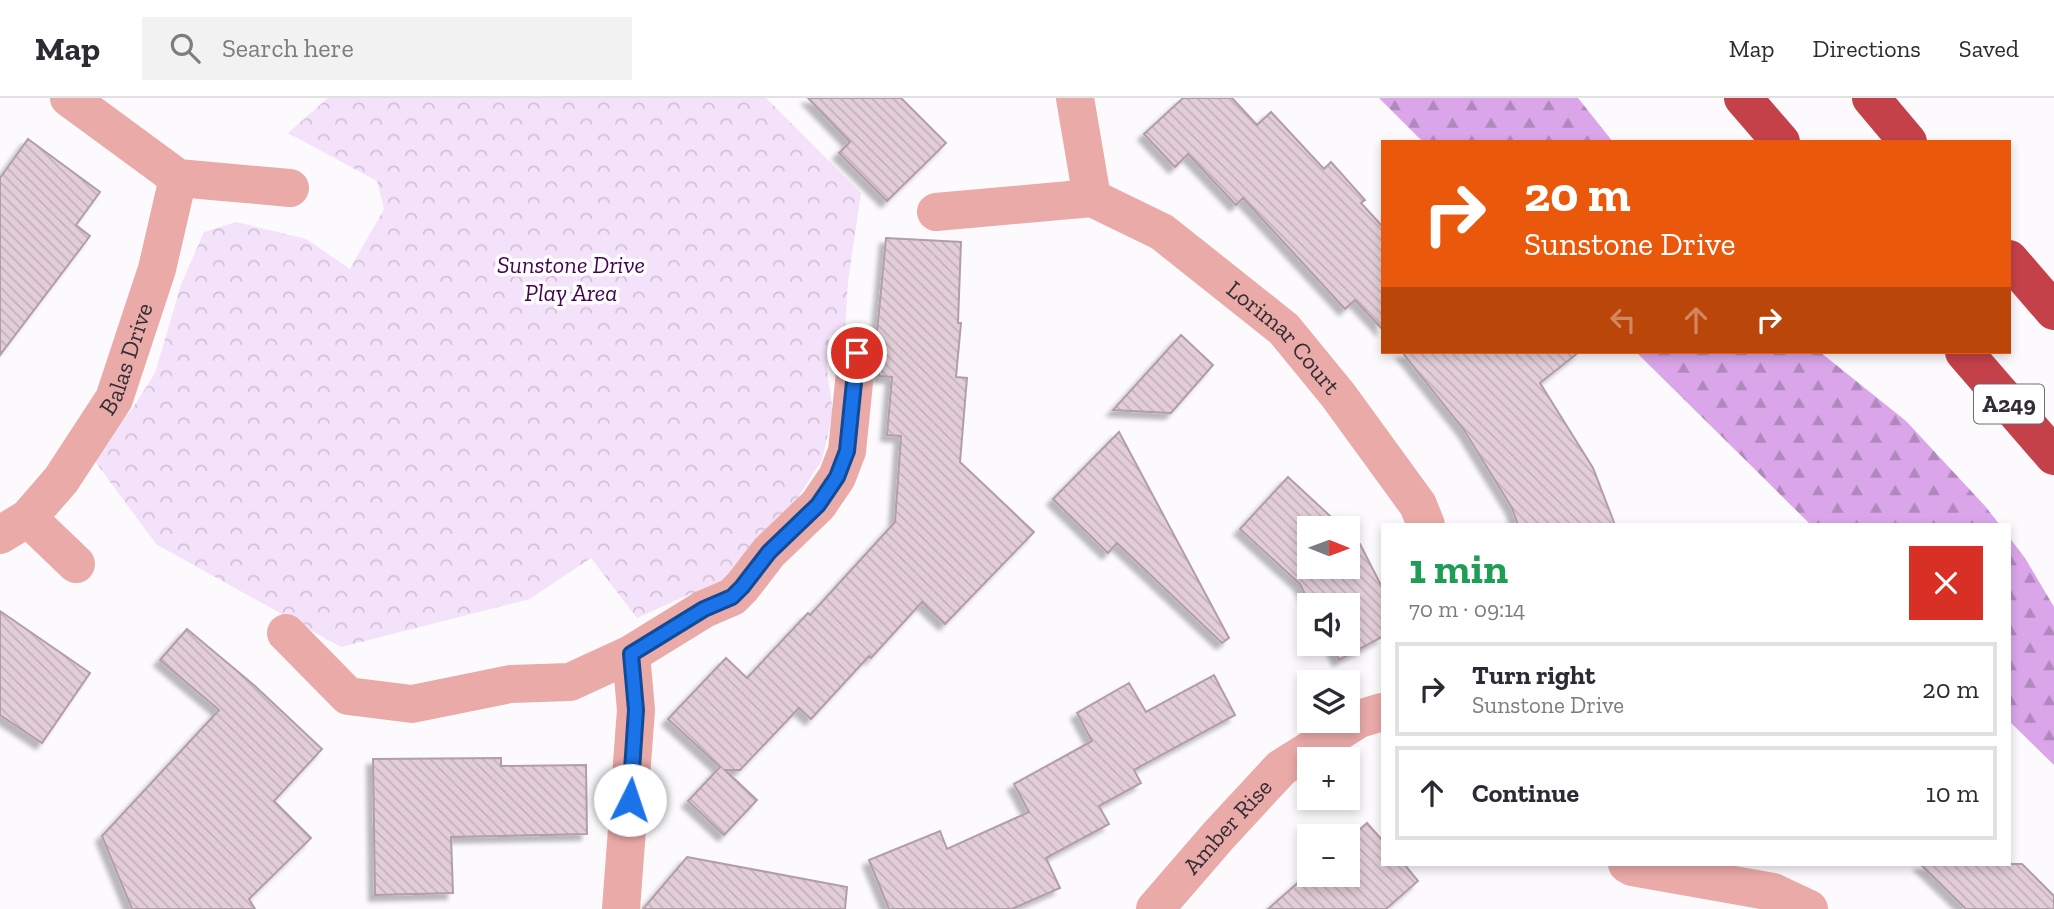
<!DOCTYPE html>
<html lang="en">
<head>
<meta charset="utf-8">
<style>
  body { margin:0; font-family:"Zilla Slab",serif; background:#f2f2f3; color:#2b2b33; height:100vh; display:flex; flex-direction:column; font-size:26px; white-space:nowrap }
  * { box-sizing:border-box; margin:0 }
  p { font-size:23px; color:#7c7c81 }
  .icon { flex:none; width:38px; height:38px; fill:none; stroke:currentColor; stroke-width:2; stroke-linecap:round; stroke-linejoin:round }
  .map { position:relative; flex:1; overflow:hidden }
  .side { position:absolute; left:1381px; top:425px; width:630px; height:343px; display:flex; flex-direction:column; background:#fff; border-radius:0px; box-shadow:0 4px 10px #0003 }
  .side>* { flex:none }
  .guide { position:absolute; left:1381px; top:42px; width:630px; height:214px; border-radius:0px; box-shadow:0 4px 10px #0003; background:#ea580c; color:#fff; overflow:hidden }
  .needle { width:46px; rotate:91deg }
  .controls { position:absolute; left:1297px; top:418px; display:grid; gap:14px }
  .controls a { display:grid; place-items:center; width:63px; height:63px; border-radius:0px; background:#fff; box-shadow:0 4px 10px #0003; font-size:35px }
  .pin { position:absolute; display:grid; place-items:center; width:60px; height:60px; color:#fff; margin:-30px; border:4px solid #fff; border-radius:50%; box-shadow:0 2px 7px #0007 }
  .me { position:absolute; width:77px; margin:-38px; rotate:4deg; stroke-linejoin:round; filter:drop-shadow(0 0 5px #0008) }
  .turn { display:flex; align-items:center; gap:24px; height:147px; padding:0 28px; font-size:32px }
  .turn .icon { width:91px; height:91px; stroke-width:2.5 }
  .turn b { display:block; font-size:49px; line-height:60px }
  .lanes { display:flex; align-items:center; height:66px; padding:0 28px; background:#0003; justify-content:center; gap:35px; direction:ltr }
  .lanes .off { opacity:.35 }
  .round { display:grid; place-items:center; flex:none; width:74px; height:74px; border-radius:0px; background:#f2f2f3 }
  .headline { display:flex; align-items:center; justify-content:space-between; height:119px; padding:0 28px }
  h1 { font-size:42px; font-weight:800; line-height:52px; color:#1e9e55 }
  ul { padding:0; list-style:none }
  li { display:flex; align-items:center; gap:21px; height:94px; margin:0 14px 10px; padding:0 14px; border:4px solid #e1e1e2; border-radius:0px }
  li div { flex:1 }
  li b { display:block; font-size:26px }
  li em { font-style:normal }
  header { display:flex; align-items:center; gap:42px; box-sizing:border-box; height:98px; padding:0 35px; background:#fff; border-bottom:2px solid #e1e1e2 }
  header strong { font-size:33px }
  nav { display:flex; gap:38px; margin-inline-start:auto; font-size:24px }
  .search { width:490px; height:63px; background:#f2f2f3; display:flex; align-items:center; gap:18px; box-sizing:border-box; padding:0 24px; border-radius:0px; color:#7c7c81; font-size:26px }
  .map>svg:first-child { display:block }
  .forest { fill:url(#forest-firs) }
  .park { fill:url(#park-crowns) }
  .building { fill:url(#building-back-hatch); stroke:#b29ea7; stroke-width:2; filter:url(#shadow) }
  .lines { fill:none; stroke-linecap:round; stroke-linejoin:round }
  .minor { stroke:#eaaaa8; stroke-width:38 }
  .highway { stroke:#c5414a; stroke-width:38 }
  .route-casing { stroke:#114b97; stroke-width:18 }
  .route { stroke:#1a73e8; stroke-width:12 }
  .labels { text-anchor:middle; stroke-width:7; stroke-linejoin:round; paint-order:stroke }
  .shield { fill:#fff; stroke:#706d72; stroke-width:2 }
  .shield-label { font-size:23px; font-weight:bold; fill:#332e35 }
  .park-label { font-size:24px; font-style:italic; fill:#460155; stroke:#fff }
  .street-label { font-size:24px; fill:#332e35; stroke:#fff }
</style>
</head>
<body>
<header>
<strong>Map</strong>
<div class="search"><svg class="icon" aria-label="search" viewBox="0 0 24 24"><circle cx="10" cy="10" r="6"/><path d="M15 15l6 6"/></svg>Search here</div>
<nav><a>Map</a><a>Directions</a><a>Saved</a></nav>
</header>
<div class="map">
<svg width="2054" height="811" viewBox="0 0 2054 811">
  <defs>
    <pattern id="forest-firs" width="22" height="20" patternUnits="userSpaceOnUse" patternTransform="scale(1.75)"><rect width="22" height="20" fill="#daa6e9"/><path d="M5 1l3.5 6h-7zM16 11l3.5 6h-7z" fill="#b188be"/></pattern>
    <pattern id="park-crowns" width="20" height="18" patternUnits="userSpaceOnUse" patternTransform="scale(1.75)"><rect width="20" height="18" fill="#f4e1fa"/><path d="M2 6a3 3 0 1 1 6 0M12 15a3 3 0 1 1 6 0" fill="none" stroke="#d2c1d7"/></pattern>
    <pattern id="building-back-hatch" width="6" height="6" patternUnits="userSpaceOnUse" patternTransform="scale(1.75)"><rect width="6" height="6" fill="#e3ced7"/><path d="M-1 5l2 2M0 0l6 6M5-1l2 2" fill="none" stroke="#c3b1b9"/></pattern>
    <filter id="shadow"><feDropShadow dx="-6" dy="6" stdDeviation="2" flood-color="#0004"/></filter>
  </defs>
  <rect width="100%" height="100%" fill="#fcfafd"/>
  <path class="forest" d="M 1379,0 L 1578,0 L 1613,44 L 1423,44 Z
    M 1636,254 L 1820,254 L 1906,323 L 1985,408 L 2000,427 L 1811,427 Z
    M 2009,439 L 2025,460 L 2054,509 L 2054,667 L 2009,623 Z"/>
  <path class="park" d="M 328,0 L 766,0 L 861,95 L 848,184 L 845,233 L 829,238 L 827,272 L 833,314 L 822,362 L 791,410 L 710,500 L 690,496 L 637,520 L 591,460 L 530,501 L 341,549 L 156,446 L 92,359 L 133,310 L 155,275 L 181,187 L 204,134 L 236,124 L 306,141 L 350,171 L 384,111 L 377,83 L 288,35 Z"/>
  <path class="building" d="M 808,0 L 901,0 L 946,45 L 887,103 L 839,55 L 850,44 Z
    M 1183,0 L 1232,0 L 1257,27 L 1271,14 L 1324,71 L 1331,64 L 1365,102 L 1361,105 L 1382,128 L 1382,231 L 1355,202 L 1345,211 L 1243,100 L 1236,107 L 1188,56 L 1175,69 L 1144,36 Z
    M 28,41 L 100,94 L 76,127 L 90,138 L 0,257 L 0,80 Z
    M 886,140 L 961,144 L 958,225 L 961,225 L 956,279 L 967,280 L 960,364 L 1034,434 L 945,526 L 922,504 L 871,560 L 869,558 L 811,621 L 799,610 L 740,672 L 725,672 L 757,702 L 724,737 L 688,703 L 720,669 L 668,621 L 726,560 L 747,580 L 808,515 L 810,517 L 895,424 L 901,338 L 887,337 L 892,279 L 879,278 L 879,257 L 876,245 Z
    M 1181,237 L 1213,267 L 1171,315 L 1113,312 Z
    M 1402,254 L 1579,254 L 1540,285 L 1593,370 L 1615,427 L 1518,427 L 1512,410 L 1464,332 Z
    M 1119,334 L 1229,540 L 1222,545 L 1117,445 L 1108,455 L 1053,401 Z
    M 1288,379 L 1343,430 L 1309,430 L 1309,469 L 1348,469 L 1348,434 L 1360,446 L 1382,489 L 1382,539 L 1339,562 L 1331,546 L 1348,546 L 1348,508 L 1311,508 L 1300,486 L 1240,431 Z
    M 0,513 L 90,575 L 42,645 L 0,617 Z
    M 187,531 L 255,588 L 322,651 L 274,703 L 311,740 L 249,801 L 255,811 L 132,811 L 102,738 L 219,612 L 160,562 Z
    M 1214,577 L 1235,617 L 1134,672 L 1141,685 L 1099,708 L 1109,726 L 1046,760 L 1060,790 L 1012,811 L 889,811 L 869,762 L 940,733 L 947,751 L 1029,714 L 1014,686 L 1092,643 L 1077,615 L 1129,585 L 1146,614 Z
    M 501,660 L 501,668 L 586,667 L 587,736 L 451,739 L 453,795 L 375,797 L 373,661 Z
    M 1367,725 L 1382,742 L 1382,766 L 1404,766 L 1418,783 L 1386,811 L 1268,811 L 1309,775 L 1309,777 L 1348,777 L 1348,742 Z
    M 687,759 L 847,789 L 845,811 L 643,811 Z
    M 1920,766 L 2022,766 L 2054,798 L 2054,811 L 1966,811 Z"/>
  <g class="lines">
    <g class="minor">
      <path d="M 69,0 L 178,80 L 290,90"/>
      <path d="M 1075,0 L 1092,100"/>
      <path id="s1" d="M 936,114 L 1092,100 L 1162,134 L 1284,231 L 1338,297 L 1418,407 L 1426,427"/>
      <path d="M 28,420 L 76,466"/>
      <path id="s2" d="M 0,437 L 28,420 L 61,382 L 114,301 L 157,171 L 178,80"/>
      <path d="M 286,535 L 348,598 L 412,606 L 510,586 L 570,584 L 631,556 L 704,511 L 732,499 L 742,489 L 769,454 L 818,407 L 837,379 L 847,353 L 857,255"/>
      <path d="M 1627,766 L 1632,769 L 1773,794 L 1809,811"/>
      <path d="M 621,811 L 636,612 L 631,556"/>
      <path id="s3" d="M 1155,811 L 1219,737 L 1281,670 L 1359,621 L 1382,614"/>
    </g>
    <path class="highway" d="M 1743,0 L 1781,44
      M 1871,0 L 1908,44
      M 2009,161 L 2054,213
      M 1964,254 L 2054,358"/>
  </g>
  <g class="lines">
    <g class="route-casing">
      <path id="route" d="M 630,702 L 636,612 L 631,556 L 704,511 L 732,499 L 742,489 L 769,454 L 818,407 L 837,379 L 847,353 L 857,255"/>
    </g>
    <use href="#route" class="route"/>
  </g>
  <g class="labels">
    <rect class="shield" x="1974" y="286.5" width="70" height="39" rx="5"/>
    <g class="shield-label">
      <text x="2009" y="314">A249</text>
    </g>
    <g class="park-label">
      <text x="571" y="175">Sunstone Drive<tspan x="571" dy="28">Play Area</tspan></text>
    </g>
    <g class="street-label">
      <text dy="8" stroke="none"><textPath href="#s1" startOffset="396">Lorimar Court</textPath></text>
      <text dy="8" stroke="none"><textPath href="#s2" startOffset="222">Balas Drive</textPath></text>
      <text dy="8" stroke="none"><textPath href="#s3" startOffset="110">Amber Rise</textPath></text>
    </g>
  </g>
</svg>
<div class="controls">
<a><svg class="needle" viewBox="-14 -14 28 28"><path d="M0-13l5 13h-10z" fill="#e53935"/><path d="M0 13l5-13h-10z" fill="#7c7c81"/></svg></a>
<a><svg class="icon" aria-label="sound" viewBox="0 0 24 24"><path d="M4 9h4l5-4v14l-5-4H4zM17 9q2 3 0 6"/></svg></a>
<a><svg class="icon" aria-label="layers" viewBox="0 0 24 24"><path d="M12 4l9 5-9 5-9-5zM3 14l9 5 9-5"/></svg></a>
<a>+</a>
<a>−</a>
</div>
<div class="pin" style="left:857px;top:255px;background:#d93025"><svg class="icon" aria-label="arrive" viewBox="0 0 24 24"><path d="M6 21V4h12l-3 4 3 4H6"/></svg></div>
<svg class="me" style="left:630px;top:702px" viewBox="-20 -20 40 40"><circle r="19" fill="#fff"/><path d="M0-13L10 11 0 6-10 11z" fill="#1a73e8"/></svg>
<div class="guide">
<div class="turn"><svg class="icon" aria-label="right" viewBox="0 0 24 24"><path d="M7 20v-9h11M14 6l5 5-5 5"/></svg><div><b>20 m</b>Sunstone Drive</div></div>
<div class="lanes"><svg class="icon off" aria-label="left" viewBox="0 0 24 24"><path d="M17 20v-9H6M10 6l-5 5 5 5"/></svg><svg class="icon off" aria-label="ahead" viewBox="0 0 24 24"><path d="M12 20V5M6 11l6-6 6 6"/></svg><svg class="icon" aria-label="right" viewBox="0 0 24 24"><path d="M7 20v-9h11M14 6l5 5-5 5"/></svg></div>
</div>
<section class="side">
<div class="headline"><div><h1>1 min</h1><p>70 m · 09:14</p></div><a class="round" style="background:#d93025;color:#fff"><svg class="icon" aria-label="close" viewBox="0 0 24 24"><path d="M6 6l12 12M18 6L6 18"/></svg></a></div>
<ul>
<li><svg class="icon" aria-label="right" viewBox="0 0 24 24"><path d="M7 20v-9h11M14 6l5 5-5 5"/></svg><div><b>Turn right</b><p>Sunstone Drive</p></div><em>20 m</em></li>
<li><svg class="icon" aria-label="ahead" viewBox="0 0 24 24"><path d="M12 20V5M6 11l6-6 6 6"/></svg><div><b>Continue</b></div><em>10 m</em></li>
</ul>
</section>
</div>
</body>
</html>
